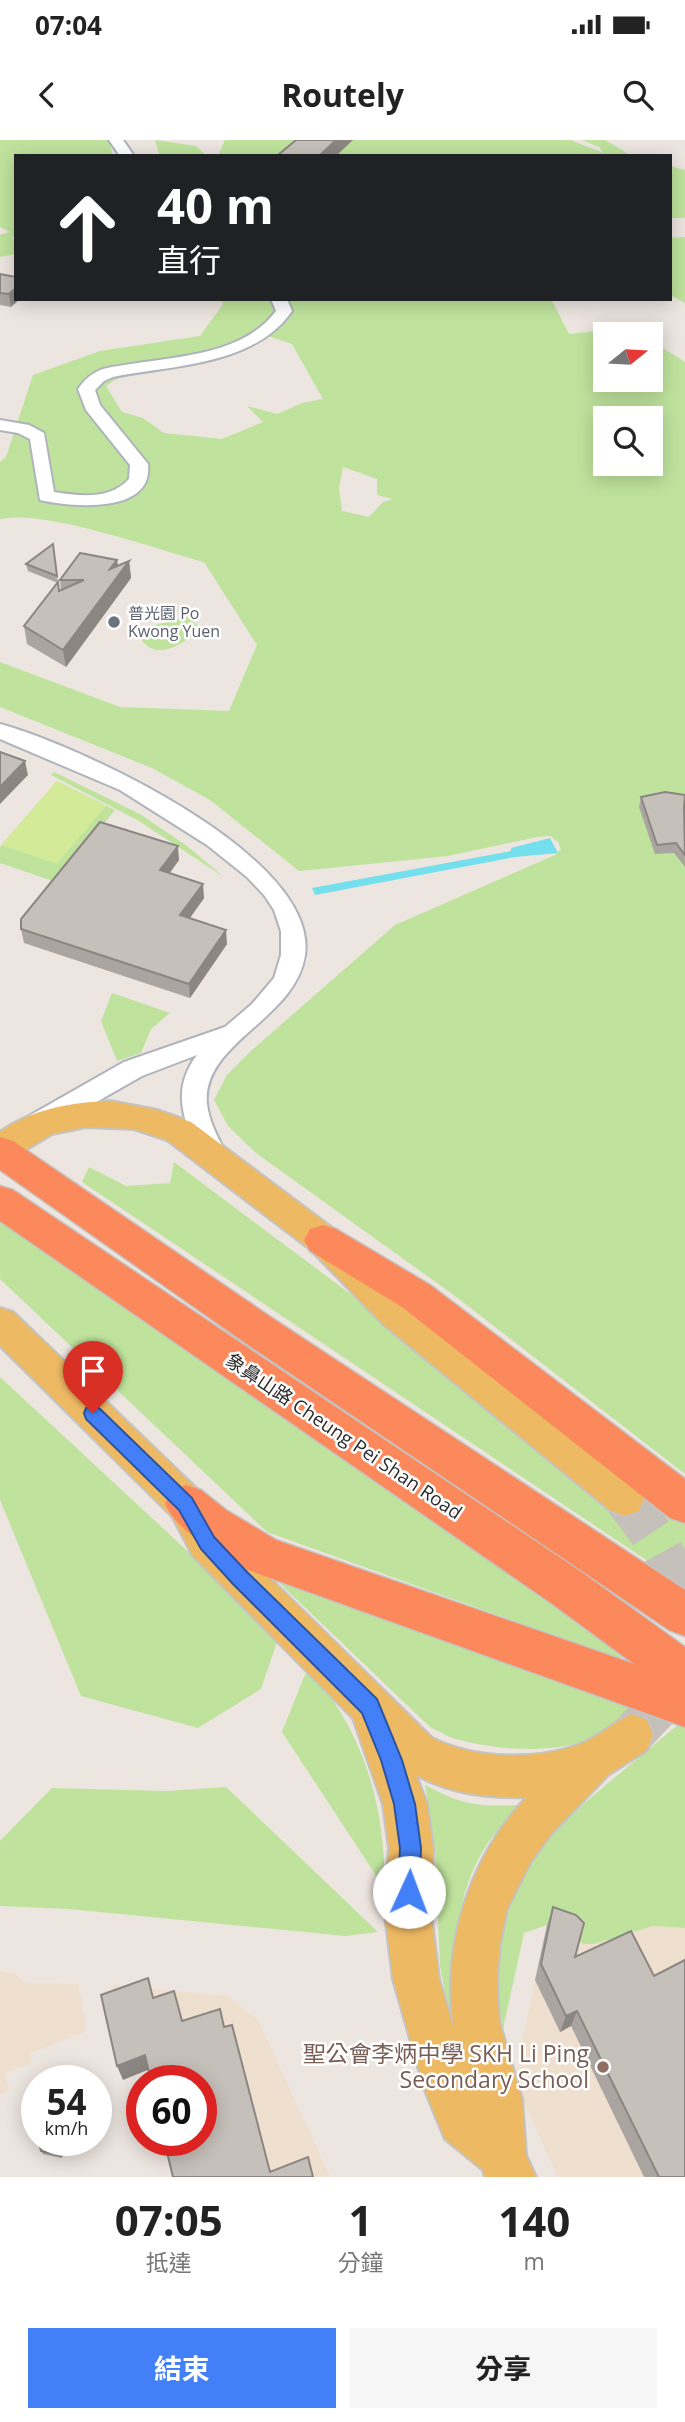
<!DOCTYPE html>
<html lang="zh-TW">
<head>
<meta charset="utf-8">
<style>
  body { margin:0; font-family:"Open Sans","Noto Sans TC",sans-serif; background:#f6f6f6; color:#222; height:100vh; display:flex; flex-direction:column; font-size:26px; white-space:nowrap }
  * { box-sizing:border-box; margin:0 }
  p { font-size:23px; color:#767676 }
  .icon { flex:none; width:38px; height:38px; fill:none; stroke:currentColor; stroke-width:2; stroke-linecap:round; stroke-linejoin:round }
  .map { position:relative; height:2037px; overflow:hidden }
  .details { display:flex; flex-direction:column; background:#fff; flex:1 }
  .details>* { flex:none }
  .guide { position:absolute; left:14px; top:14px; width:658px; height:147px; border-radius:0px; box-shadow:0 4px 18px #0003; background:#202124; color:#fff; overflow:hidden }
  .needle { width:46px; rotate:72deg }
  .fabs { position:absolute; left:593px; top:182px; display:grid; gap:14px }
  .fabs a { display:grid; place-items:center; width:70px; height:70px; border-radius:0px; background:#fff; box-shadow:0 4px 18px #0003; font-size:35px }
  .speed { position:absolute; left:21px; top:1925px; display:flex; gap:14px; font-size:35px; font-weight:700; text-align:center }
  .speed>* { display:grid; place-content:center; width:91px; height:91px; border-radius:50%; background:#fff; box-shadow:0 4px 18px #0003; line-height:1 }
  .speed small { font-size:18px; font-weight:400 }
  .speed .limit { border:10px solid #d22; background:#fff; color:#111 }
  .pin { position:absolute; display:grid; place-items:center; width:60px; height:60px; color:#fff; margin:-72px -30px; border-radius:50% 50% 50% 0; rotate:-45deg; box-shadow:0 0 7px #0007 }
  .pin .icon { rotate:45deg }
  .me { position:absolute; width:77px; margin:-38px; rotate:2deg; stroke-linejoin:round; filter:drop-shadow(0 0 5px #0008) }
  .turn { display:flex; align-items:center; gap:24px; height:147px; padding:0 28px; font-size:32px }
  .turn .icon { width:91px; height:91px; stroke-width:2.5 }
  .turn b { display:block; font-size:49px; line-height:60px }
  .eta { display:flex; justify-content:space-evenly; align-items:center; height:119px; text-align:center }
  .eta b { font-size:42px; font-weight:700; line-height:49px }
  .cta { display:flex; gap:14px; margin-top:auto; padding:14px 28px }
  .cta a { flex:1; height:80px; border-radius:0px; background:#437ff7; color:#fff; font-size:28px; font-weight:700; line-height:80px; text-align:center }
  .cta a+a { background:#f6f6f6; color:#222 }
  .status { display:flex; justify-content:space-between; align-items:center; height:49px; padding:0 35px; background:#fff; direction:ltr }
  .status svg { height:19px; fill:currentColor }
  header { display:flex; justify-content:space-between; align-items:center; height:91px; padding:0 28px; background:#fff; font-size:32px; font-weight:700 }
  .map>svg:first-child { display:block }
  .education { fill:#eedfcf }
  .green { fill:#bfe39d; fill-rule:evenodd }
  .pitch { fill:#d3ea99 }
  .water { fill:#74dfed }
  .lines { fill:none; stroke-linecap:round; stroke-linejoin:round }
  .major-tunnel { stroke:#c6c0bb; stroke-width:43; stroke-dasharray:43 22; stroke-linecap:butt }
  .minor-casing { stroke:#afb4bc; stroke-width:4 }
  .major-casing { stroke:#c4c4c4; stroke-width:4 }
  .highway-casing { stroke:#c4c4c4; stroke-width:3 }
  .minor { fill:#fff; fill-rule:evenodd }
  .major { fill:#eeb963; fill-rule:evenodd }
  .highway { fill:#fb895c; fill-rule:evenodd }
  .wall { fill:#aaa5a0 }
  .shaded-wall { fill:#8b8682 }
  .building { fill:#c6c0ba; stroke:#8b8682; stroke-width:2 }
  .route { fill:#437ff7; stroke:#2c53a1; stroke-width:2 }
  .worship-dot { fill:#6b7280; stroke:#fff; stroke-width:2.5 }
  .education-dot { fill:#8d6e63; stroke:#fff; stroke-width:2.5 }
  .labels { text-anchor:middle; stroke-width:5; stroke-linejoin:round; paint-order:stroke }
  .far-worship-label { font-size:16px; fill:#5b616d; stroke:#fff; text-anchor:start }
  .street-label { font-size:19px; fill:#2c2c2c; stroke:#fff }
  .near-education-label { font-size:23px; fill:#785e54; stroke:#fff; text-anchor:end }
</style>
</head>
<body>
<div class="status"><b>07:04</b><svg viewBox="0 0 49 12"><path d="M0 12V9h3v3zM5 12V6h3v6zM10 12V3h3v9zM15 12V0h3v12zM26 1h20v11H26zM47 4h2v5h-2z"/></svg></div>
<header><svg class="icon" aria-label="back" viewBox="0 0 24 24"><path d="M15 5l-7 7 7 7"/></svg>Routely<svg class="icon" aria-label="search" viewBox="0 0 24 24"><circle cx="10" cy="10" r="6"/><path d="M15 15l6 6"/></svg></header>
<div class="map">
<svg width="685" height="2037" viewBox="0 0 685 2037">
  <rect width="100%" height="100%" fill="#ede5df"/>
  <path class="education" d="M 547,1785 L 584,1804 L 594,1804 L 653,1786 L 685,1788 L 685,2037 L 558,2037 L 519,1952 L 522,1902 Z
    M 0,1831 L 15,1834 L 25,1843 L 78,1844 L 87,1891 L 31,1913 L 32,1923 L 5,1933 L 9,1951 L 0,1954 Z
    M 113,1845 L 227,1856 L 258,1880 L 330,2037 L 175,2037 L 201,2000 L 201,1941 L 150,1929 L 123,1940 L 108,1871 Z"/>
  <path class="green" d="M 0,0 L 109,0 L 113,16 L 16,16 L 16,96 L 11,98 L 16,100 L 16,114 L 0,117 L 0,95 L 10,92 L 0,87 Z
    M 155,0 L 196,6 L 207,16 L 160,16 Z
    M 225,0 L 570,0 L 604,13 L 599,7 L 582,0 L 605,0 L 632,16 L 221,16 L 219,13 Z
    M 670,26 L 685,30 L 685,78 L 670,78 Z
    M 685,97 L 685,163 L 670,155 L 670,98 Z
    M 220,159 L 551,159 L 569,194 L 628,187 L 639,194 L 606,194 L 606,240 L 651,240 L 651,201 L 685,222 L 685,1334 L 455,1156 L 256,1013 L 228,986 L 214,960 L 227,935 L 252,910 L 395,785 L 555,715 L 561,709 L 558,702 L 550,696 L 537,697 L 448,716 L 299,731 L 210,660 L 152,628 L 0,567 L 0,522 L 120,567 L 229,571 L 257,505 L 204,422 C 156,409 45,369 0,379 L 0,322 L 6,317 L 33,235 L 100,211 L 200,196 L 223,164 ZM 256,192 L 292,204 L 323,259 L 302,263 L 277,274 L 247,266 L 263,282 L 222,299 L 164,293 L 143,278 L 122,272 L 106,246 C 144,220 211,214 256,192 ZM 606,278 L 651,278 L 651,324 L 606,324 ZM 343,327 L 377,339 L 377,355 L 393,359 L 383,362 L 369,377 L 342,371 L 339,348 Z
    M 187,477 L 200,487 C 192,498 173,511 158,510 C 148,510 142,500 136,494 L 143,488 Z
    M 54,632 L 140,674 L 187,706 L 224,737 L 139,681 L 51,635 Z
    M 57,641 L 115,670 L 56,742 L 0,723 L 0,707 Z
    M 112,853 L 170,873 L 151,889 L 141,913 L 117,921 L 101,881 Z
    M 174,1022 L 349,1153 L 625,1379 L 649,1355 L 685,1383 L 685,1446 L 82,1042 L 89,1027 L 126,1046 L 170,1043 Z
    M 0,1079 L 625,1506 L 620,1519 L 267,1392 L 0,1139 Z
    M 0,1237 L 279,1496 L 261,1549 L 198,1588 L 81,1556 L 0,1360 Z
    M 274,1438 L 637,1564 C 623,1577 611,1589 594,1597 C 556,1615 499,1610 460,1600 C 449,1598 439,1591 430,1587 Z
    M 308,1527 C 365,1595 384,1662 385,1749 L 282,1592 Z
    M 680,1583 L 685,1585 L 685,1788 L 653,1786 L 594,1804 L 584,1804 L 547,1785 L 524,1793 L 498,1912 L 490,1872 L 504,1766 L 527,1724 L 557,1686 Z
    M 425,1645 C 463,1665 476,1667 519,1665 C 509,1678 497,1690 488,1703 C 437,1778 462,1870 473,1953 L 450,1880 L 440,1826 L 435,1709 Z
    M 226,1647 L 378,1792 L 345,1796 L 69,1769 L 0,1766 L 0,1701 L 52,1648 L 167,1651 Z"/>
  <path class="pitch" d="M 57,641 L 106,666 L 57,724 L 1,705 Z"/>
  <path class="water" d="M 550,698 L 558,713 L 515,717 L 315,755 L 312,748 L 511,711 L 511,708 Z"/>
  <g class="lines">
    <path class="major-tunnel" d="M 625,1359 C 656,1396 679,1434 685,1483
      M 632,1595 L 666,1559 L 676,1536"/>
    <g class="minor-casing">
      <path id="minor" d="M 109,0 L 123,0 L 134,16 L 120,16 Z
        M 271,159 L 287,159 L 292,171 C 254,226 173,225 113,237 L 104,241 L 95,250 L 100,265 L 148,324 C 154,375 70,367 40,360 L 30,299 L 18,293 L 0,290 L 0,280 L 29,285 L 44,293 L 54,352 C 80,356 110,360 129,339 L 130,325 L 86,270 L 78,249 C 85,239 92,233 103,229 C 158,216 239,221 276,171 Z
        M 0,584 C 78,605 319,716 305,815 C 296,879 201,903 207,964 C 209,983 220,1001 228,1018 L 224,1025 L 215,1028 L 206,1025 C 186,988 168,953 197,915 L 142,936 L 47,990 L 38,993 L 29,990 L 25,983 L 29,976 L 124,922 L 225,887 L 252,864 L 274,838 L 281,815 L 281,791 L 274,770 L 264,755 L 247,737 L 207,705 L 120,650 L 0,599 Z"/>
    </g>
    <g class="major-casing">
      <path id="major" d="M 110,961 L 157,970 L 191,982 L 335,1090 L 409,1162 L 639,1347 L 644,1359 L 639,1371 L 625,1376 L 611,1371 L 383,1184 L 311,1110 L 167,1000 L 134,989 L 86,987 L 52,994 L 12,1018 L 0,1022 L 0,992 C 32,969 72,962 110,961 Z
        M 0,1168 L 13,1172 L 200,1352 L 221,1390 L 432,1598 C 476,1620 540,1621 585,1602 C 602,1594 615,1581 632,1574 L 647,1580 L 653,1595 L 647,1610 L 608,1635 L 551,1694 L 530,1723 L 507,1769 L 500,1803 L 497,1840 L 499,1881 L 522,1959 L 526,2015 L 536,2037 L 485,2037 L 483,2030 L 445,1999 L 424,1948 L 407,1888 L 393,1839 L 385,1774 L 389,1708 L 383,1664 L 353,1578 L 193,1416 L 172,1376 L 0,1206 ZM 416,1635 C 451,1654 488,1658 527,1657 C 469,1718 441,1807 454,1890 L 439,1839 L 431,1774 L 433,1708 L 427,1664 Z"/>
    </g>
    <g class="highway-casing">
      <path id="highway" d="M 0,997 L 13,1001 L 269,1176 L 685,1450 L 685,1496 L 669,1490 L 241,1200 L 0,1030 Z
        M 0,1046 L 13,1050 L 583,1433 L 685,1507 L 685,1587 L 248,1430 C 219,1412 179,1395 165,1364 L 171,1350 L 186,1345 L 201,1350 L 226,1370 L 276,1400 L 634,1524 L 551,1463 L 0,1081 Z
        M 323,1085 L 336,1089 L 430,1145 L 685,1339 L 685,1383 L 670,1378 L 402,1167 L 310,1111 L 304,1100 L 310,1089 Z"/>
    </g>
    <use href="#minor" class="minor"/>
    <use href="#major" class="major"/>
    <use href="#highway" class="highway"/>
  </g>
  <path class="wall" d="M 0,134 L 16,137 L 11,167 L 0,165 Z
    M 53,404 L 59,451 L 61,450 L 60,440 L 117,420 L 118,426 L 129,421 L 131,438 L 66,527 L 27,504 L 24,486 L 58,443 L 28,431 L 26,424 Z
    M 641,657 L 684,668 L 685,727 L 674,713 L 655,714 L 639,667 Z
    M 179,720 L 170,733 L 204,758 L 190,778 L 227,804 L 190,858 L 24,803 L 21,789 Z
    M 553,1767 L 575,1817 L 654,1836 L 685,2037 L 644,2037 L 571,1886 L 560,1892 L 535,1840 L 547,1785 Z
    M 76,2001 L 61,2018 L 43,2014 L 41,2011 Z"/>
  <path class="shaded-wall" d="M 336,0 L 353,0 L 336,16 L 319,16 Z
    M 16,148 L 16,159 L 20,159 L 11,167 L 9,154 Z
    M 117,420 L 119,435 L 129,421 L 131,438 L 66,527 L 63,510 L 110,429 Z
    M 25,621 L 28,635 L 0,664 L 0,647 Z
    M 178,706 L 179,720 L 161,744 L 160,730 Z
    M 203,744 L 204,758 L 182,789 L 180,775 Z
    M 226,790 L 227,804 L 190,858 L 189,844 Z
    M 577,1871 L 571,1886 L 560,1892 L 566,1876 Z
    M 145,1915 L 150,1929 L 123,1940 L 117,1926 Z
    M 72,2000 L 75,2000 L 76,2001 L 61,2018 L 59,2015 Z"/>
  <path class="building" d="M 296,0 L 336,0 L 319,16 L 278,15 Z
    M 0,134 L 16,137 L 16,148 L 9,154 L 0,153 Z
    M 53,404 L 57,436 L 26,424 Z
    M 80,413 L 117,420 L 110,429 L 129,421 L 63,510 L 24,486 L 58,442 L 59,451 L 84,440 L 60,440 Z
    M 0,612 L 25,621 L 0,647 Z
    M 665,652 L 685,655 L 684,668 L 685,715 L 676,703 L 657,705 L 641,657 Z
    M 100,682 L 178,706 L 160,730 L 203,744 L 180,775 L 226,790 L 189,844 L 21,789 L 21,779 Z
    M 553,1767 L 576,1775 L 584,1783 L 575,1817 L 631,1791 L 654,1836 L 685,1820 L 685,2037 L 659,2037 L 577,1871 L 566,1876 L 541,1824 Z
    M 148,1838 L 153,1858 L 174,1851 L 182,1881 L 220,1869 L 224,1887 L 232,1885 L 270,2032 L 308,2017 L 313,2037 L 173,2037 L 164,2000 L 201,2000 L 201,1941 L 151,1941 L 145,1915 L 117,1926 L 101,1855 Z
    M 38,2000 L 72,2000 L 59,2015 L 41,2011 Z"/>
  <path class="route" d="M 93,1266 L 99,1268 L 192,1358 L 214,1397 L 247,1432 L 377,1559 L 402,1620 L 415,1664 L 421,1708 L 419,1752 L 416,1760 L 409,1763 L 401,1760 L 398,1752 L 400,1708 L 394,1664 L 381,1620 L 362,1573 L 233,1444 L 201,1409 L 179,1370 L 86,1279 L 84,1273 L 86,1268 Z"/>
  <circle class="worship-dot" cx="114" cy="482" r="7"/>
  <circle class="education-dot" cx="603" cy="1927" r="7"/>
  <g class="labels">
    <g class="far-worship-label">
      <text x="128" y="479">普光園 Po<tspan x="128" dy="18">Kwong Yuen</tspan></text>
    </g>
    <g class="street-label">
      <text transform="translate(344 1296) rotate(34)" y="7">象鼻山路 Cheung Pei Shan Road</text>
    </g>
    <g class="near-education-label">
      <text x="589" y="1922">聖公會李炳中學 SKH Li Ping<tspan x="589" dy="26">Secondary School</tspan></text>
    </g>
  </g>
</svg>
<div class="fabs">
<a><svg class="needle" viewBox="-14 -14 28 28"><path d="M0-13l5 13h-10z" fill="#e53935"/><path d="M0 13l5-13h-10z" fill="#767676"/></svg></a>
<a><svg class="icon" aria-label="search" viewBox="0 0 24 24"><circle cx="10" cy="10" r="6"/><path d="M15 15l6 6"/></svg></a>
</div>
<div class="speed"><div>54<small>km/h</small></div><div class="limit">60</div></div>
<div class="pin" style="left:93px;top:1273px;background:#d93025"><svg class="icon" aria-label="arrive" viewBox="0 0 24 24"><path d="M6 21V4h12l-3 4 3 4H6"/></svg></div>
<svg class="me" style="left:409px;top:1752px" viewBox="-20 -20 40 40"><circle r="19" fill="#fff"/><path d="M0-13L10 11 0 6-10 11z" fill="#437ff7"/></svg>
<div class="guide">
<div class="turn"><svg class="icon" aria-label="ahead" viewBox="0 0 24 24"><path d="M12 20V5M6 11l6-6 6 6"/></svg><div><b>40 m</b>直行</div></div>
</div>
</div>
<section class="details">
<div class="eta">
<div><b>07:05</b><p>抵達</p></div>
<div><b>1</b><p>分鐘</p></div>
<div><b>140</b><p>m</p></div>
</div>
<div class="cta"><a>結束</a><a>分享</a></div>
</section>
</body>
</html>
